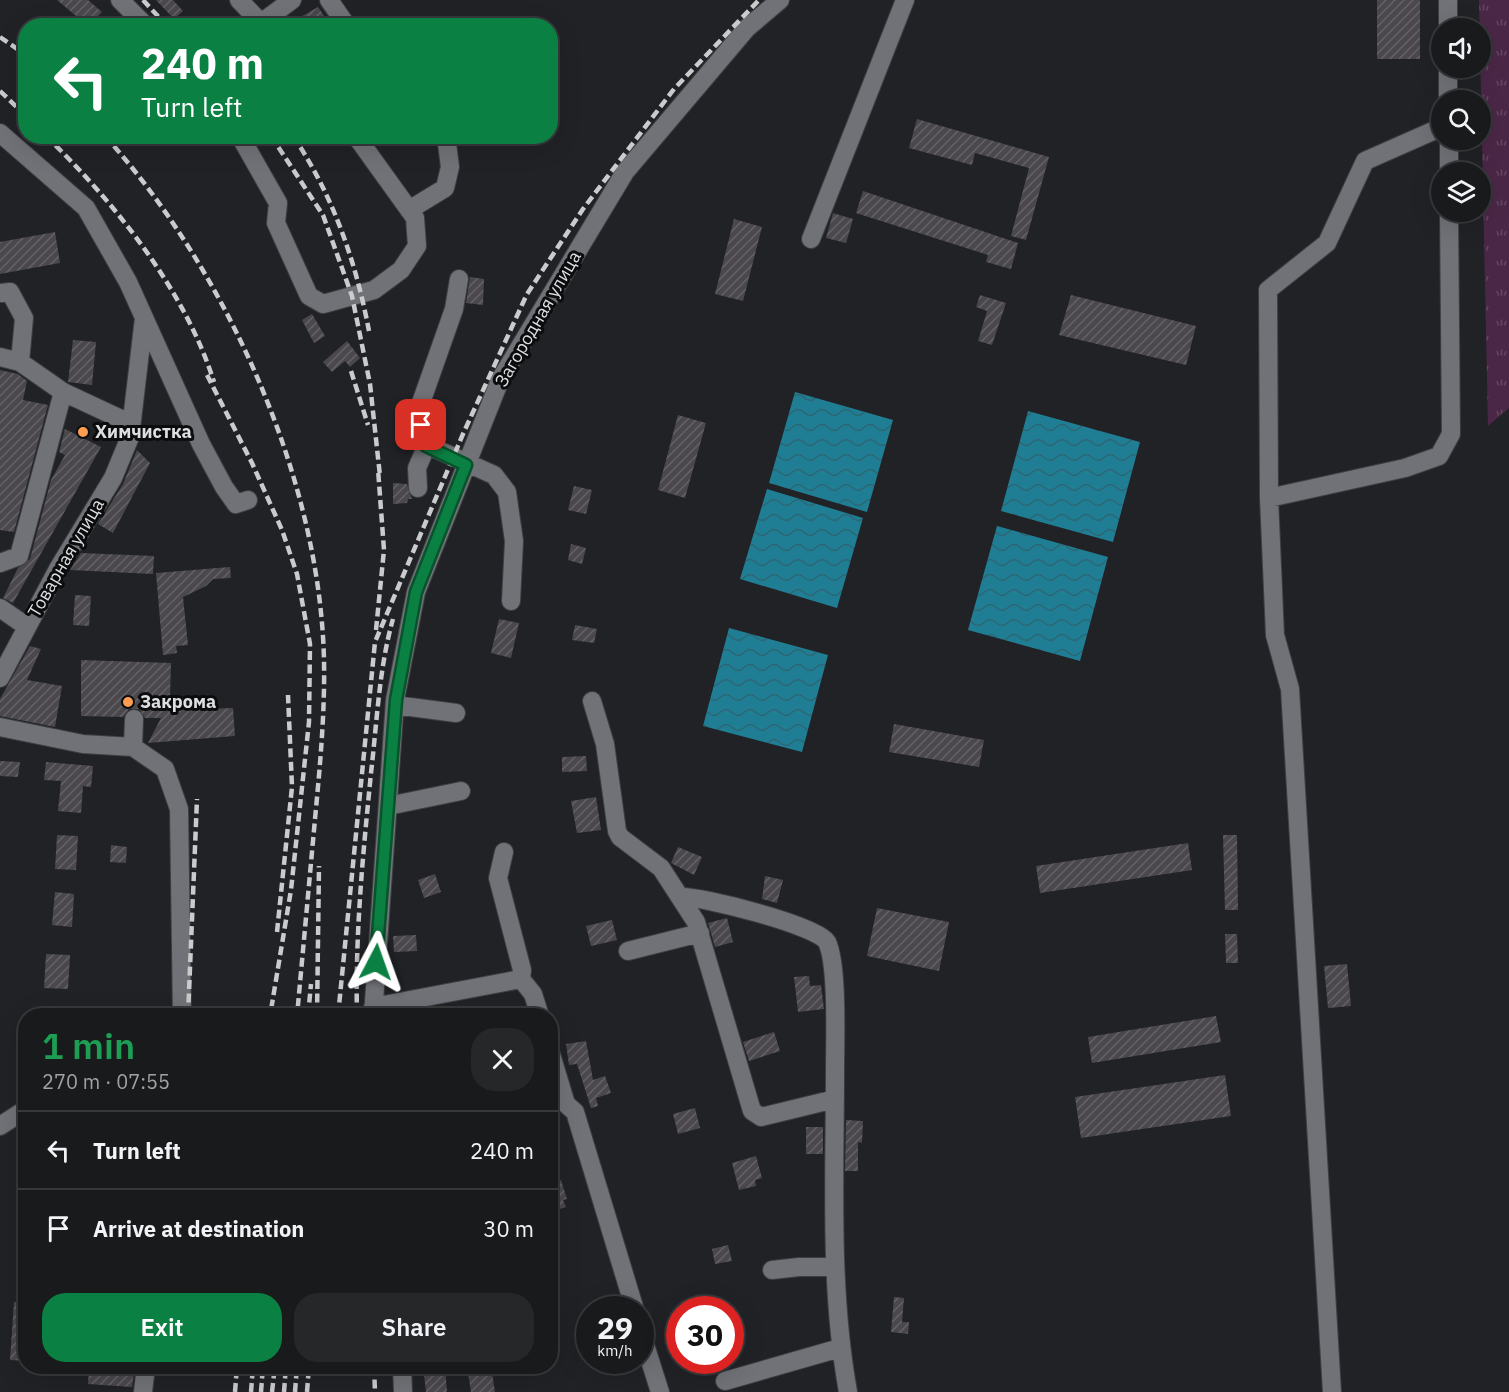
<!DOCTYPE html>
<html lang="en">
<head>
<meta charset="utf-8">
<style>
  body { margin:0; font-family:"IBM Plex Sans",sans-serif; background:#262729; color:#f1f3f6; height:100vh; display:flex; flex-direction:column; font-size:22px; white-space:nowrap }
  * { box-sizing:border-box; margin:0 }
  p { font-size:20px; color:#9fa1a3 }
  .icon { flex:none; width:33px; height:33px; fill:none; stroke:currentColor; stroke-width:2; stroke-linecap:round; stroke-linejoin:round }
  .map { position:relative; flex:1; overflow:hidden }
  .drawer { position:absolute; left:18px; top:1008px; width:540px; height:366px; display:flex; flex-direction:column; background:#191a1c; border-radius:24px; box-shadow:0 6px 24px #0002,0 0 0 2px #37383b }
  .drawer>* { flex:none }
  .guide { position:absolute; left:18px; top:18px; width:540px; height:126px; border-radius:24px; box-shadow:0 6px 24px #0002,0 0 0 2px #37383b; background:#0b8043; color:#fff; overflow:hidden }
  .buttons { position:absolute; left:1431px; top:18px; display:grid; gap:12px }
  .buttons a { display:grid; place-items:center; width:60px; height:60px; border-radius:50%; background:#191a1c; box-shadow:0 6px 24px #0002,0 0 0 2px #37383b; font-size:30px }
  .speed { position:absolute; left:576px; top:1296px; display:flex; gap:12px; font-size:30px; font-weight:700; text-align:center }
  .speed>* { display:grid; place-content:center; width:78px; height:78px; border-radius:50%; background:#191a1c; box-shadow:0 6px 24px #0002,0 0 0 2px #37383b; line-height:1 }
  .speed small { font-size:15px; font-weight:400 }
  .speed .limit { border:9px solid #d22; background:#fff; color:#111 }
  .pin { position:absolute; display:grid; place-items:center; width:51px; height:51px; color:#fff; margin:-26px; border-radius:12px; box-shadow:0 3px 9px #0006 }
  .me { position:absolute; width:66px; margin:-33px; rotate:4deg; stroke-linejoin:round; filter:drop-shadow(0 0 4px #0008) }
  .turn { display:flex; align-items:center; gap:21px; height:126px; padding:0 24px; font-size:27px }
  .turn .icon { width:78px; height:78px; stroke-width:2.5 }
  .turn b { display:block; font-size:42px; line-height:51px }
  .round { display:grid; place-items:center; flex:none; width:63px; height:63px; border-radius:24px; background:#262729 }
  .summary { display:flex; align-items:center; justify-content:space-between; height:102px; padding:0 24px }
  h1 { font-size:36px; font-weight:600; line-height:45px; color:#1e9e55 }
  .action { display:flex; gap:12px; margin-top:auto; padding:12px 24px }
  .action a { flex:1; height:69px; border-radius:24px; background:#0b8043; color:#fff; font-size:24px; font-weight:600; line-height:69px; text-align:center }
  .action a+a { background:#262729; color:#f1f3f6 }
  ul { padding:0; list-style:none }
  li { display:flex; align-items:center; gap:18px; height:78px; padding:0 24px; border-top:2px solid #37383b }
  li div { flex:1 }
  li b { display:block; font-size:22px }
  li em { font-style:normal }
  .map>svg:first-child { display:block }
  .grass { fill:url(#grass-tufts) }
  .water { fill:url(#water-waves) }
  .building { fill:url(#building-hatch) }
  .lines { fill:none; stroke-linecap:round; stroke-linejoin:round }
  .minor-casing { stroke:#3e3f42; stroke-width:20 }
  .minor { stroke:#717277; stroke-width:18 }
  .rail { stroke:#cbcbce; stroke-width:4.5; stroke-dasharray:9 4.5; stroke-linecap:butt }
  .route-casing { stroke:#07532c; stroke-width:15 }
  .route { stroke:#0b8043; stroke-width:10 }
  .poi-dot { fill:#fc9d52; stroke:#0b0c0d; stroke-width:2 }
  .labels { text-anchor:middle; stroke-width:6; stroke-linejoin:round; paint-order:stroke }
  .street-label { font-size:18px; fill:#dfdfe2; stroke:#0b0c0d }
  .poi-label { font-size:18px; font-weight:bold; fill:#dfdfe2; stroke:#0b0c0d; text-anchor:start }
</style>
</head>
<body>
<div class="map">
<svg width="1509" height="1392" viewBox="0 0 1509 1392">
  <defs>
    <pattern id="grass-tufts" width="24" height="20" patternUnits="userSpaceOnUse" patternTransform="scale(1.5)"><rect width="24" height="20" fill="#4a2746"/><path d="M3 7l-1-3M5 7V3M7 7l1-3M15 17l-1-3M17 17v-4M19 17l1-3" fill="none" stroke="#644660"/></pattern>
    <pattern id="water-waves" width="16" height="10" patternUnits="userSpaceOnUse" patternTransform="scale(1.5)"><rect width="16" height="10" fill="#1f7d94"/><path d="M0 5q4-4 8 0t8 0" fill="none" stroke="#2d6674"/></pattern>
    <pattern id="building-hatch" width="6" height="6" patternUnits="userSpaceOnUse" patternTransform="scale(1.5)"><rect width="6" height="6" fill="#4a484c"/><path d="M-1 1l2-2M0 6l6-6M5 7l2-2" fill="none" stroke="#646266"/></pattern>
  </defs>
  <rect width="100%" height="100%" fill="#212226"/>
  <path class="grass" d="M 1479,0 L 1509,0 L 1509,408 L 1488,426 Z"/>
  <path class="water" d="M 795,392 L 893,420 L 867,512 L 769,483 Z
    M 1028,411 L 1140,442 L 1113,542 L 1001,511 Z
    M 767,489 L 863,518 L 837,608 L 740,579 Z
    M 997,526 L 1108,557 L 1080,661 L 968,630 Z
    M 729,628 L 828,655 L 802,752 L 703,726 Z"/>
  <path class="building" d="M 57,0 L 88,0 L 102,12 L 88,26 Z
    M 156,0 L 173,0 L 183,11 L 174,19 Z
    M 1377,0 L 1420,0 L 1420,59 L 1377,59 Z
    M 318,7 L 331,26 L 285,26 Z
    M 917,119 L 1049,157 L 1026,240 L 1011,236 L 1029,168 L 975,153 L 972,165 L 909,148 Z
    M 863,191 L 1018,243 L 1011,269 L 986,262 L 988,255 L 856,213 Z
    M 833,213 L 853,219 L 846,243 L 826,238 Z
    M 734,219 L 762,227 L 743,301 L 715,294 Z
    M 55,232 L 60,263 L 0,274 L 0,242 Z
    M 470,277 L 484,279 L 483,305 L 466,303 Z
    M 980,295 L 1006,303 L 992,345 L 978,341 L 987,311 L 976,307 Z
    M 1071,295 L 1196,326 L 1186,365 L 1059,335 Z
    M 312,314 L 325,336 L 314,343 L 302,320 Z
    M 73,340 L 96,342 L 92,385 L 68,382 Z
    M 347,341 L 360,358 L 350,367 L 345,361 L 332,372 L 323,362 Z
    M 0,370 L 18,374 L 27,381 L 23,400 L 48,405 L 14,532 L 0,530 Z
    M 678,415 L 706,423 L 685,498 L 658,490 Z
    M 65,429 L 101,447 L 13,603 L 3,598 L 18,568 L 30,559 L 51,480 L 65,455 L 59,452 Z
    M 137,450 L 150,463 L 113,533 L 98,524 L 123,484 Z
    M 393,483 L 407,484 L 412,499 L 408,499 L 407,503 L 393,504 Z
    M 574,486 L 592,490 L 586,514 L 568,510 Z
    M 571,544 L 586,548 L 582,564 L 568,560 Z
    M 81,553 L 154,556 L 153,574 L 70,570 Z
    M 230,567 L 231,578 L 213,579 L 206,586 L 183,597 L 188,645 L 176,646 L 177,653 L 163,655 L 156,573 Z
    M 75,595 L 91,596 L 89,626 L 73,625 Z
    M 499,619 L 519,623 L 511,658 L 491,653 Z
    M 575,625 L 597,629 L 594,643 L 572,640 Z
    M 30,646 L 41,649 L 27,680 L 62,686 L 55,727 L 0,716 L 0,699 Z
    M 81,660 L 171,663 L 170,697 L 175,698 L 176,710 L 233,708 L 235,736 L 148,743 L 161,718 L 145,718 L 139,709 L 129,709 L 123,717 L 81,716 Z
    M 894,724 L 984,740 L 979,767 L 889,752 Z
    M 586,756 L 587,771 L 562,772 L 562,757 Z
    M 0,761 L 20,762 L 18,777 L 0,776 Z
    M 46,762 L 93,766 L 91,787 L 83,786 L 81,813 L 58,811 L 61,781 L 44,780 Z
    M 596,797 L 601,830 L 577,833 L 571,801 Z
    M 57,835 L 78,836 L 76,870 L 55,869 Z
    M 1223,835 L 1237,835 L 1238,910 L 1225,910 Z
    M 1188,843 L 1192,870 L 1040,893 L 1036,866 Z
    M 111,845 L 127,847 L 126,863 L 110,862 Z
    M 678,847 L 702,857 L 694,875 L 671,863 Z
    M 435,874 L 441,892 L 424,898 L 418,880 Z
    M 765,876 L 783,880 L 777,903 L 762,899 Z
    M 55,892 L 74,894 L 72,927 L 52,925 Z
    M 877,908 L 949,922 L 939,971 L 867,956 Z
    M 727,918 L 733,942 L 715,947 L 708,923 Z
    M 612,920 L 617,940 L 591,946 L 586,926 Z
    M 1225,934 L 1237,934 L 1238,963 L 1226,963 Z
    M 416,935 L 417,951 L 394,952 L 393,936 Z
    M 46,954 L 70,955 L 68,989 L 44,988 Z
    M 1347,964 L 1351,1006 L 1328,1008 L 1324,966 Z
    M 809,976 L 810,986 L 821,985 L 824,1009 L 798,1012 L 794,977 Z
    M 1216,1016 L 1221,1042 L 1092,1063 L 1088,1037 Z
    M 774,1032 L 780,1051 L 749,1061 L 743,1042 Z
    M 586,1041 L 593,1080 L 605,1076 L 611,1093 L 596,1098 L 598,1106 L 591,1108 L 577,1064 L 569,1065 L 566,1044 Z
    M 1225,1075 L 1231,1116 L 1081,1138 L 1075,1097 Z
    M 695,1108 L 700,1128 L 678,1134 L 673,1114 Z
    M 846,1120 L 863,1121 L 862,1143 L 858,1142 L 858,1171 L 845,1171 Z
    M 806,1127 L 823,1127 L 823,1154 L 806,1154 Z
    M 756,1156 L 762,1178 L 755,1180 L 756,1186 L 739,1190 L 732,1163 Z
    M 561,1180 L 567,1199 L 563,1200 L 566,1207 L 550,1212 L 550,1183 Z
    M 728,1245 L 732,1261 L 715,1264 L 712,1249 Z
    M 894,1297 L 904,1298 L 902,1322 L 909,1322 L 908,1334 L 891,1332 Z
    M 14,1302 L 26,1302 L 26,1361 L 10,1360 Z
    M 89,1366 L 135,1366 L 132,1387 L 88,1384 Z
    M 423,1366 L 445,1366 L 447,1392 L 426,1392 Z
    M 467,1366 L 491,1366 L 495,1392 L 471,1392 Z"/>
  <g class="lines">
    <g class="minor-casing">
      <path id="minor" d="M 120,0 L 146,26
        M 239,0 L 264,26
        M 329,0 L 347,26
        M 1448,0 L 1448,28
        M 261,23 L 292,0
        M 1448,68 L 1448,100
        M 0,133 L 86,208 L 128,282 L 201,444 L 224,487 L 236,504 L 248,500
        M 240,136 L 278,203 L 276,223 L 309,296 L 323,304 L 374,290 L 401,270 L 417,246 L 415,218 L 356,136
        M 1449,140 L 1449,172
        M 409,210 L 445,188 L 450,167 L 446,136
        M 811,239 L 905,0
        M 459,279 L 454,309 L 417,414 L 427,445 L 494,475 L 507,492 L 514,541 L 511,601
        M 0,293 L 10,292 L 24,318 L 20,362
        M 0,357 L 20,362 L 63,392 L 19,556 L 0,563
        M 63,392 L 123,420 L 130,437
        M 418,488 L 417,468 L 427,445
        M 1269,498 L 1268,290 L 1327,243 L 1365,161 L 1442,127
        M 0,608 L 26,626
        M 0,678 L 58,569 L 113,478 L 130,437 L 144,318
        M 592,701 L 605,744 L 617,831 L 620,837 L 661,868 L 696,922 L 752,1111 L 761,1117 L 835,1099
        M 395,705 L 456,713
        M 0,727 L 83,744 L 133,747
        M 133,747 L 165,769 L 179,809 L 182,1016
        M 133,747 L 134,719
        M 388,806 L 461,791
        M 504,852 L 498,878 L 522,970 L 521,979 L 533,994 L 540,1016
        M 681,897 C 701,896 819,926 827,942 C 838,965 835,1041 835,1069 C 835,1177 829,1286 848,1392
        M 628,951 L 700,933
        M 373,1007 L 521,979
        M 373,1016 L 395,700 L 416,592 L 500,380 L 625,172 L 747,28 L 780,0
        M 550,1051 L 566,1104 L 575,1112 L 635,1310
        M 0,1126 L 20,1113 L 26,1113
        M 772,1270 L 799,1267 L 835,1267
        M 640,1329 L 660,1392
        M 402,1366 L 403,1392
        M 725,1381 L 840,1348
        M 143,1392 L 146,1366
        M 1332,1392 L 1290,689 L 1275,635 L 1269,498 L 1405,468 L 1439,456 L 1451,434 L 1449,212"/>
    </g>
    <use href="#minor" class="minor"/>
    <path class="rail" d="M 143,0 L 167,26
      M 0,37 L 26,55
      M 0,91 L 26,116
      M 46,136 C 115,203 185,290 214,382
      M 105,136 C 226,270 320,478 324,660 C 325,713 320,766 315,819 C 309,885 303,950 297,1016
      M 271,136 L 323,215 L 352,296 L 370,384 L 380,476
      M 293,136 C 333,195 356,262 369,331
      M 351,371 L 368,425
      M 207,375 L 252,463 L 282,530 L 297,574 L 310,644 L 309,722 L 291,890 L 270,1016
      M 376,630 L 384,550 L 378,469
      M 277,932 L 292,787 L 288,695
      M 188,1016 L 197,799
      M 308,1016 L 311,984
      M 317,1016 L 319,866
      M 338,1016 L 375,642 L 463,434 L 527,294 L 583,209 L 674,89 L 759,0
      M 357,1016 C 355,934 363,854 371,773 C 377,722 379,668 393,619
      M 374,1366 L 375,1392
      M 235,1392 L 237,1366
      M 251,1392 L 253,1366
      M 261,1392 L 263,1366
      M 272,1392 L 275,1366
      M 284,1392 L 286,1366
      M 295,1392 L 297,1366
      M 307,1392 L 309,1366"/>
  </g>
  <g class="lines">
    <g class="route-casing">
      <path id="route" d="M 376,962 L 396,700 L 416,592 L 466,465 L 426,446 L 421,425"/>
    </g>
    <use href="#route" class="route"/>
  </g>
  <g class="poi-dot">
    <circle cx="83" cy="432" r="6"/>
    <circle cx="128" cy="702" r="6"/>
  </g>
  <g class="labels">
    <g class="street-label">
      <text transform="translate(538 319) rotate(-60)" y="6">Загородная улица</text>
      <text transform="translate(66 558) rotate(-60)" y="6">Товарная улица</text>
    </g>
    <g class="poi-label">
      <text x="95" y="438">Химчистка</text>
      <text x="140" y="708">Закрома</text>
    </g>
  </g>
</svg>
<div class="buttons">
<a><svg class="icon" aria-label="sound" viewBox="0 0 24 24"><path d="M4 9h4l5-4v14l-5-4H4zM17 9q2 3 0 6"/></svg></a>
<a><svg class="icon" aria-label="search" viewBox="0 0 24 24"><circle cx="10" cy="10" r="6"/><path d="M15 15l6 6"/></svg></a>
<a><svg class="icon" aria-label="layers" viewBox="0 0 24 24"><path d="M12 4l9 5-9 5-9-5zM3 14l9 5 9-5"/></svg></a>
</div>
<div class="speed"><div>29<small>km/h</small></div><div class="limit">30</div></div>
<div class="pin" style="left:421px;top:425px;background:#d93025"><svg class="icon" aria-label="arrive" viewBox="0 0 24 24"><path d="M6 21V4h12l-3 4 3 4H6"/></svg></div>
<svg class="me" style="left:376px;top:962px" viewBox="-20 -20 40 40"><path d="M0-17L14 15 0 8-14 15z" fill="#0b8043" stroke="#fff" stroke-width="4"/></svg>
<div class="guide">
<div class="turn"><svg class="icon" aria-label="left" viewBox="0 0 24 24"><path d="M17 20v-9H6M10 6l-5 5 5 5"/></svg><div><b>240 m</b>Turn left</div></div>
</div>
<section class="drawer">
<div class="summary"><div><h1>1 min</h1><p>270 m · 07:55</p></div><a class="round"><svg class="icon" aria-label="close" viewBox="0 0 24 24"><path d="M6 6l12 12M18 6L6 18"/></svg></a></div>
<ul>
<li><svg class="icon" aria-label="left" viewBox="0 0 24 24"><path d="M17 20v-9H6M10 6l-5 5 5 5"/></svg><div><b>Turn left</b></div><em>240 m</em></li>
<li><svg class="icon" aria-label="arrive" viewBox="0 0 24 24"><path d="M6 21V4h12l-3 4 3 4H6"/></svg><div><b>Arrive at destination</b></div><em>30 m</em></li>
</ul>
<div class="action"><a>Exit</a><a>Share</a></div>
</section>
</div>
</body>
</html>
